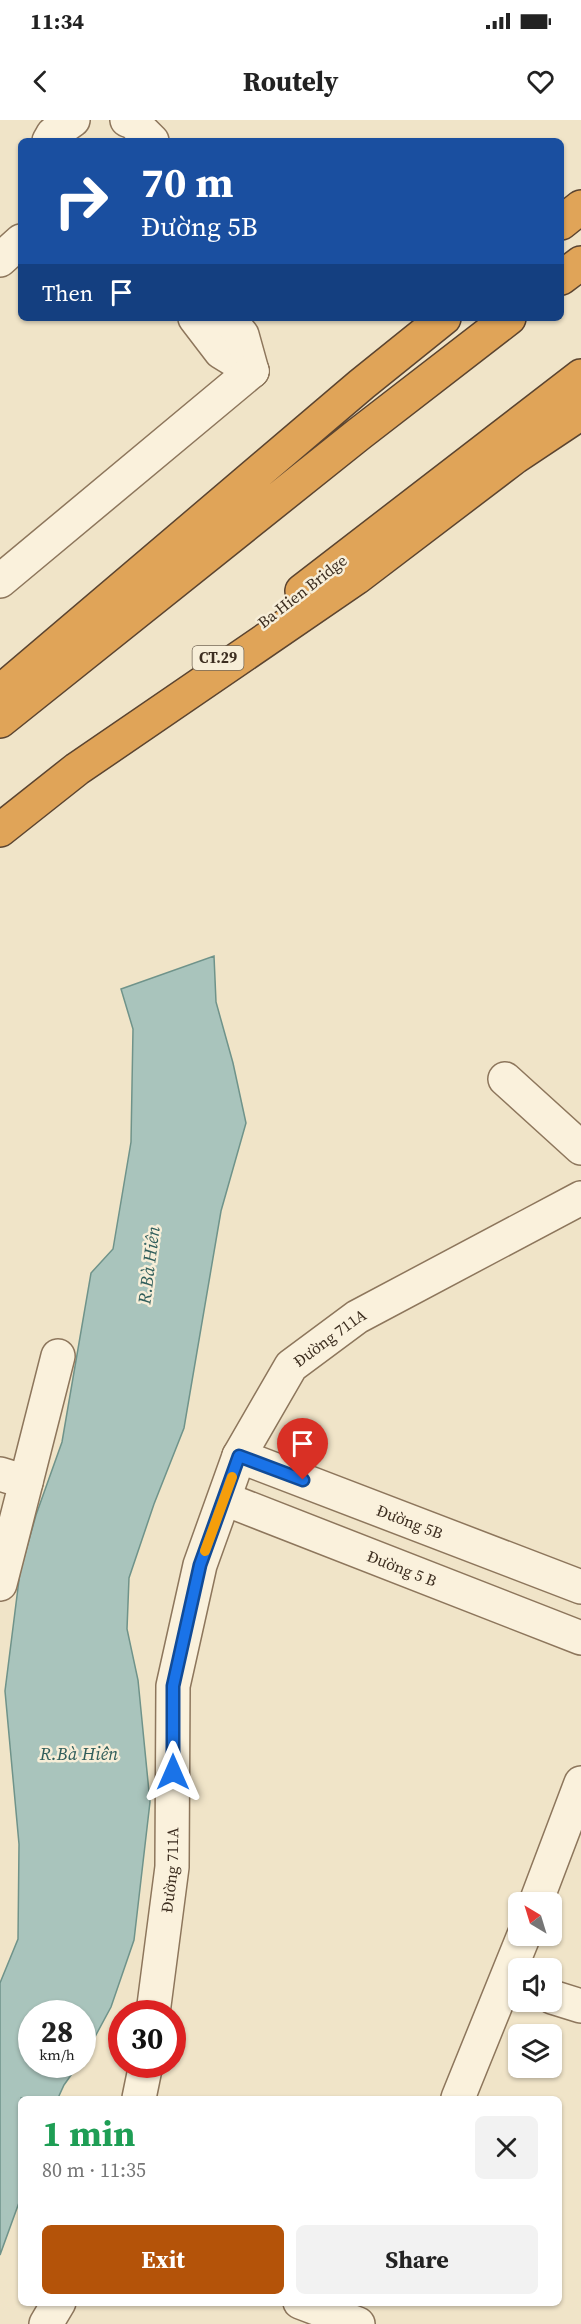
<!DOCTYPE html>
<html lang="en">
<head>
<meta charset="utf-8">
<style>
  body { margin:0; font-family:"Source Serif 4",serif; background:#f2f2f2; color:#222; height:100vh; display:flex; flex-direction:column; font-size:22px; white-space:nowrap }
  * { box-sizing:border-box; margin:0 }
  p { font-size:20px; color:#767676 }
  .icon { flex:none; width:33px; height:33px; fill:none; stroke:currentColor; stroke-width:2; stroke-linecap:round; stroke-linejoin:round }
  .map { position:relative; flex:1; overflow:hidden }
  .sheet { position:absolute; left:18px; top:1976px; width:544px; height:210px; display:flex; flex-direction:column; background:#fff; border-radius:9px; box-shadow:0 2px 4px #0004 }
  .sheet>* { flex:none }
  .banner { position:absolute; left:18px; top:18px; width:546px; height:183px; border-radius:9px; box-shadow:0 2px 4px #0004; background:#1a4fa0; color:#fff; overflow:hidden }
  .needle { width:39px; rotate:322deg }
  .buttons { position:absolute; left:508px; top:1772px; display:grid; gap:12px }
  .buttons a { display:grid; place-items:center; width:54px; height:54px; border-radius:9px; background:#fff; box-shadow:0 2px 4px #0004; font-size:30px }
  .speed { position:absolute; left:18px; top:1880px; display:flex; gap:12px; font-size:30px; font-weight:700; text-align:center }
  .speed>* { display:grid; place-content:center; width:78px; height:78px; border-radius:50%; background:#fff; box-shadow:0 2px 4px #0004; line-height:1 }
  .speed small { font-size:15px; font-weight:400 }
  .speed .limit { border:9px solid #d22; background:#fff; color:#111 }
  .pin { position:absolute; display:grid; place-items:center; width:51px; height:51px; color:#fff; margin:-62px -26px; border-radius:50% 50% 50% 0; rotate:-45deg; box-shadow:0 0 6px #0007 }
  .pin .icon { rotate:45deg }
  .me { position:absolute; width:66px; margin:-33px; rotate:0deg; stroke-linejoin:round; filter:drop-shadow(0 0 4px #0008) }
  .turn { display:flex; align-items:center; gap:21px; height:126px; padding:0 24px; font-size:27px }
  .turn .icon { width:78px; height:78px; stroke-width:2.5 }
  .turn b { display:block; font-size:42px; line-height:51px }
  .then { display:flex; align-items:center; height:57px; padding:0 24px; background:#0003; gap:12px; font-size:22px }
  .round { display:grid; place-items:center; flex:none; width:63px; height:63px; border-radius:9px; background:#f2f2f2 }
  .headline { display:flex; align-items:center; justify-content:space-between; height:102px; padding:0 24px }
  h1 { font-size:36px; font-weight:700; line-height:45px; color:#1e9e55 }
  .action { display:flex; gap:12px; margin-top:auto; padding:12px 24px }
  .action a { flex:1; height:69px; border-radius:9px; background:#b45309; color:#fff; font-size:24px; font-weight:700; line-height:69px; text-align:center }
  .action a+a { background:#f2f2f2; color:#222 }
  .status { display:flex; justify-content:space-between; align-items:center; height:42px; padding:0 30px; background:#fff; direction:ltr }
  .status svg { height:16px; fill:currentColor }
  header { display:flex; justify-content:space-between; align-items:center; height:78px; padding:0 24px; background:#fff; font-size:27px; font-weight:700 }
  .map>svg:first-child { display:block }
  .water { fill:#a9c4bc; stroke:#6f938a; stroke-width:1.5 }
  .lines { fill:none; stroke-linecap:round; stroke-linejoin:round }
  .minor-casing { stroke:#8d765c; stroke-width:36 }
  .highway-casing { stroke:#5b4430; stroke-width:36 }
  .minor { stroke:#faf1dc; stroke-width:33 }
  .highway { stroke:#e0a458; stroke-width:33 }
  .route-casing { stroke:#114b97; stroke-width:15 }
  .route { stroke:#1a73e8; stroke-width:10 }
  .slow { stroke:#f59e0b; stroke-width:10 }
  .labels { text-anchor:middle; stroke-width:5; stroke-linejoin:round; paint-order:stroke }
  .shield { fill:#f7eed8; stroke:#756857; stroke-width:1.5 }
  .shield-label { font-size:15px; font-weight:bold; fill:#3d2e20 }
  .street-label { font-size:16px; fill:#3d2e20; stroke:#f7eed8 }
  .water-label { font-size:18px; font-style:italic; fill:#2f5d5a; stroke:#f7eed8 }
</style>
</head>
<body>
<div class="status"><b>11:34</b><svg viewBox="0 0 49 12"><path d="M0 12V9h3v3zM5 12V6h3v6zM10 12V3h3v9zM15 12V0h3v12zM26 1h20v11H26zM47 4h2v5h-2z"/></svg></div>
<header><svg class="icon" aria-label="back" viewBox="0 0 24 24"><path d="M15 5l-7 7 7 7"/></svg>Routely<svg class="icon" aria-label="heart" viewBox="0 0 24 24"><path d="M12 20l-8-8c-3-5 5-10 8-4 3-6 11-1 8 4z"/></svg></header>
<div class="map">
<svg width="581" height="2204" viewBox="0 0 581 2204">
  <rect width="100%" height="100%" fill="#f0e4c8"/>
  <path class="water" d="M 214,836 L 216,882 L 233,943 L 246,1003 L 221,1091 L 184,1308 L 154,1384 L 129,1458 L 127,1509 L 138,1560 L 150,1682 L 134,1820 L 111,1887 L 83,1939 L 82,1893 L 32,1893 L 32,1944 L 79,1944 L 64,1965 L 58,1978 L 21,1978 L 21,2077 L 0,2135 L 0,1863 L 18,1819 L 19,1724 L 5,1571 L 20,1452 L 36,1395 L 62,1322 L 91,1153 L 113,1129 L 131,1022 L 133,909 L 121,869 Z"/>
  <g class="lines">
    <g class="minor-casing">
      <g id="minor">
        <path d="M 127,0 L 133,2 L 152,21"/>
        <path d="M 49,21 L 53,14 L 73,0"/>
        <path d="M 0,140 L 21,121"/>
        <path d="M 195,198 L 221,232 L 252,251"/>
        <path d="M 228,198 L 242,215 L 252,251"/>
        <path d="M 0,461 L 252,251"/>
        <path d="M 505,959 L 581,1028"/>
        <path id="s1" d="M 239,1336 L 581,1467"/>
        <path d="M 0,1354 L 26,1362 L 0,1464"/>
        <path d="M 26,1362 L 58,1236"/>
        <path id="s2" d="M 225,1379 L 581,1518"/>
        <path d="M 536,1782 L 581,1663"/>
        <path d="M 552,1877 L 581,1886"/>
        <path id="s3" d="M 153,1893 L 172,1747 L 173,1566 L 200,1445 L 239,1336 L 291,1246 L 357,1197 L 581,1078"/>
        <path d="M 139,1978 L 146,1944"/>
        <path d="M 458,1978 L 524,1815"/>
        <path d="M 300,2182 L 358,2204"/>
        <path d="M 46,2204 L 59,2182"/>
      </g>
    </g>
    <g class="highway-casing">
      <path id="highway" d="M 561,103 L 581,87
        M 561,158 L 581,143
        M 302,471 L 581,256
        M 0,572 L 362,264 L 444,198
        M 0,601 L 359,314 L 509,198
        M 0,710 L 77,649 L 356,458 L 515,337 L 581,293"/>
    </g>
    <use href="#minor" class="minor"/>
    <use href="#highway" class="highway"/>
  </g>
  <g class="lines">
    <g class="route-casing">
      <path id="route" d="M 173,1652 L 173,1566 L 200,1445 L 239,1336 L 303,1360"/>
    </g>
    <use href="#route" class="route"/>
    <path class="slow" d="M 205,1431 L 232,1357"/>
  </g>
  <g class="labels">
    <rect class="shield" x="192.5" y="526" width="51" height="24" rx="4.5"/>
    <g class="shield-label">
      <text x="218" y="543">CT.29</text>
    </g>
    <g class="street-label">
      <text transform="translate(302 471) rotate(-38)" y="6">Ba Hien Bridge</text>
      <text dy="6" stroke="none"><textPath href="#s3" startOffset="720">Đường 711A</textPath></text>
      <text dy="6" stroke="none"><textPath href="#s1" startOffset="183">Đường 5B</textPath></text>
      <text dy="6" stroke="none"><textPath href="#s2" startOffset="190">Đường 5 B</textPath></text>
      <text dy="6" stroke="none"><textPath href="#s3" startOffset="144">Đường 711A</textPath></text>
    </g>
    <g class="water-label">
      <text transform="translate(149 1145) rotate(-83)" y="6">R.Bà Hiên</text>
      <text x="79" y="1640">R.Bà Hiên</text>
    </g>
  </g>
</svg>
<div class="buttons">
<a><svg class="needle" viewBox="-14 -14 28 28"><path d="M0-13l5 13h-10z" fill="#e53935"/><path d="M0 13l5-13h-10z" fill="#767676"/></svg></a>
<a><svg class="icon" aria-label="sound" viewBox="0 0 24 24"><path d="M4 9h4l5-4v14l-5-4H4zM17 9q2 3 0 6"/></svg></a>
<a><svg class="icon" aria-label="layers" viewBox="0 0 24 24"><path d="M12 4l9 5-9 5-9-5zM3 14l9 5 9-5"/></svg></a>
</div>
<div class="speed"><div>28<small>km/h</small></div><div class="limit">30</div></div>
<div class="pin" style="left:303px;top:1360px;background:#d93025"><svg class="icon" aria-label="arrive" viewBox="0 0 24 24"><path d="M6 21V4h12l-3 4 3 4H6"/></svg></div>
<svg class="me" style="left:173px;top:1652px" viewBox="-20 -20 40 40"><path d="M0-17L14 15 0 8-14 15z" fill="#1a73e8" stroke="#fff" stroke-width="4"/></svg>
<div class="banner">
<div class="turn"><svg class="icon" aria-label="right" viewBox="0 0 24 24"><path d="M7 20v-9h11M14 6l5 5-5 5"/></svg><div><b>70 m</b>Đường 5B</div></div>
<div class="then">Then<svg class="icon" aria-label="arrive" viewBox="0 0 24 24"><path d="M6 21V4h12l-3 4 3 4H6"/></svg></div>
</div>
<section class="sheet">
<div class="headline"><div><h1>1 min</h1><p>80 m · 11:35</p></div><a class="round"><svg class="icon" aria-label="close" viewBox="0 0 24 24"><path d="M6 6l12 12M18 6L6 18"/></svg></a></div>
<div class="action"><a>Exit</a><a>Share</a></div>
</section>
</div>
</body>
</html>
